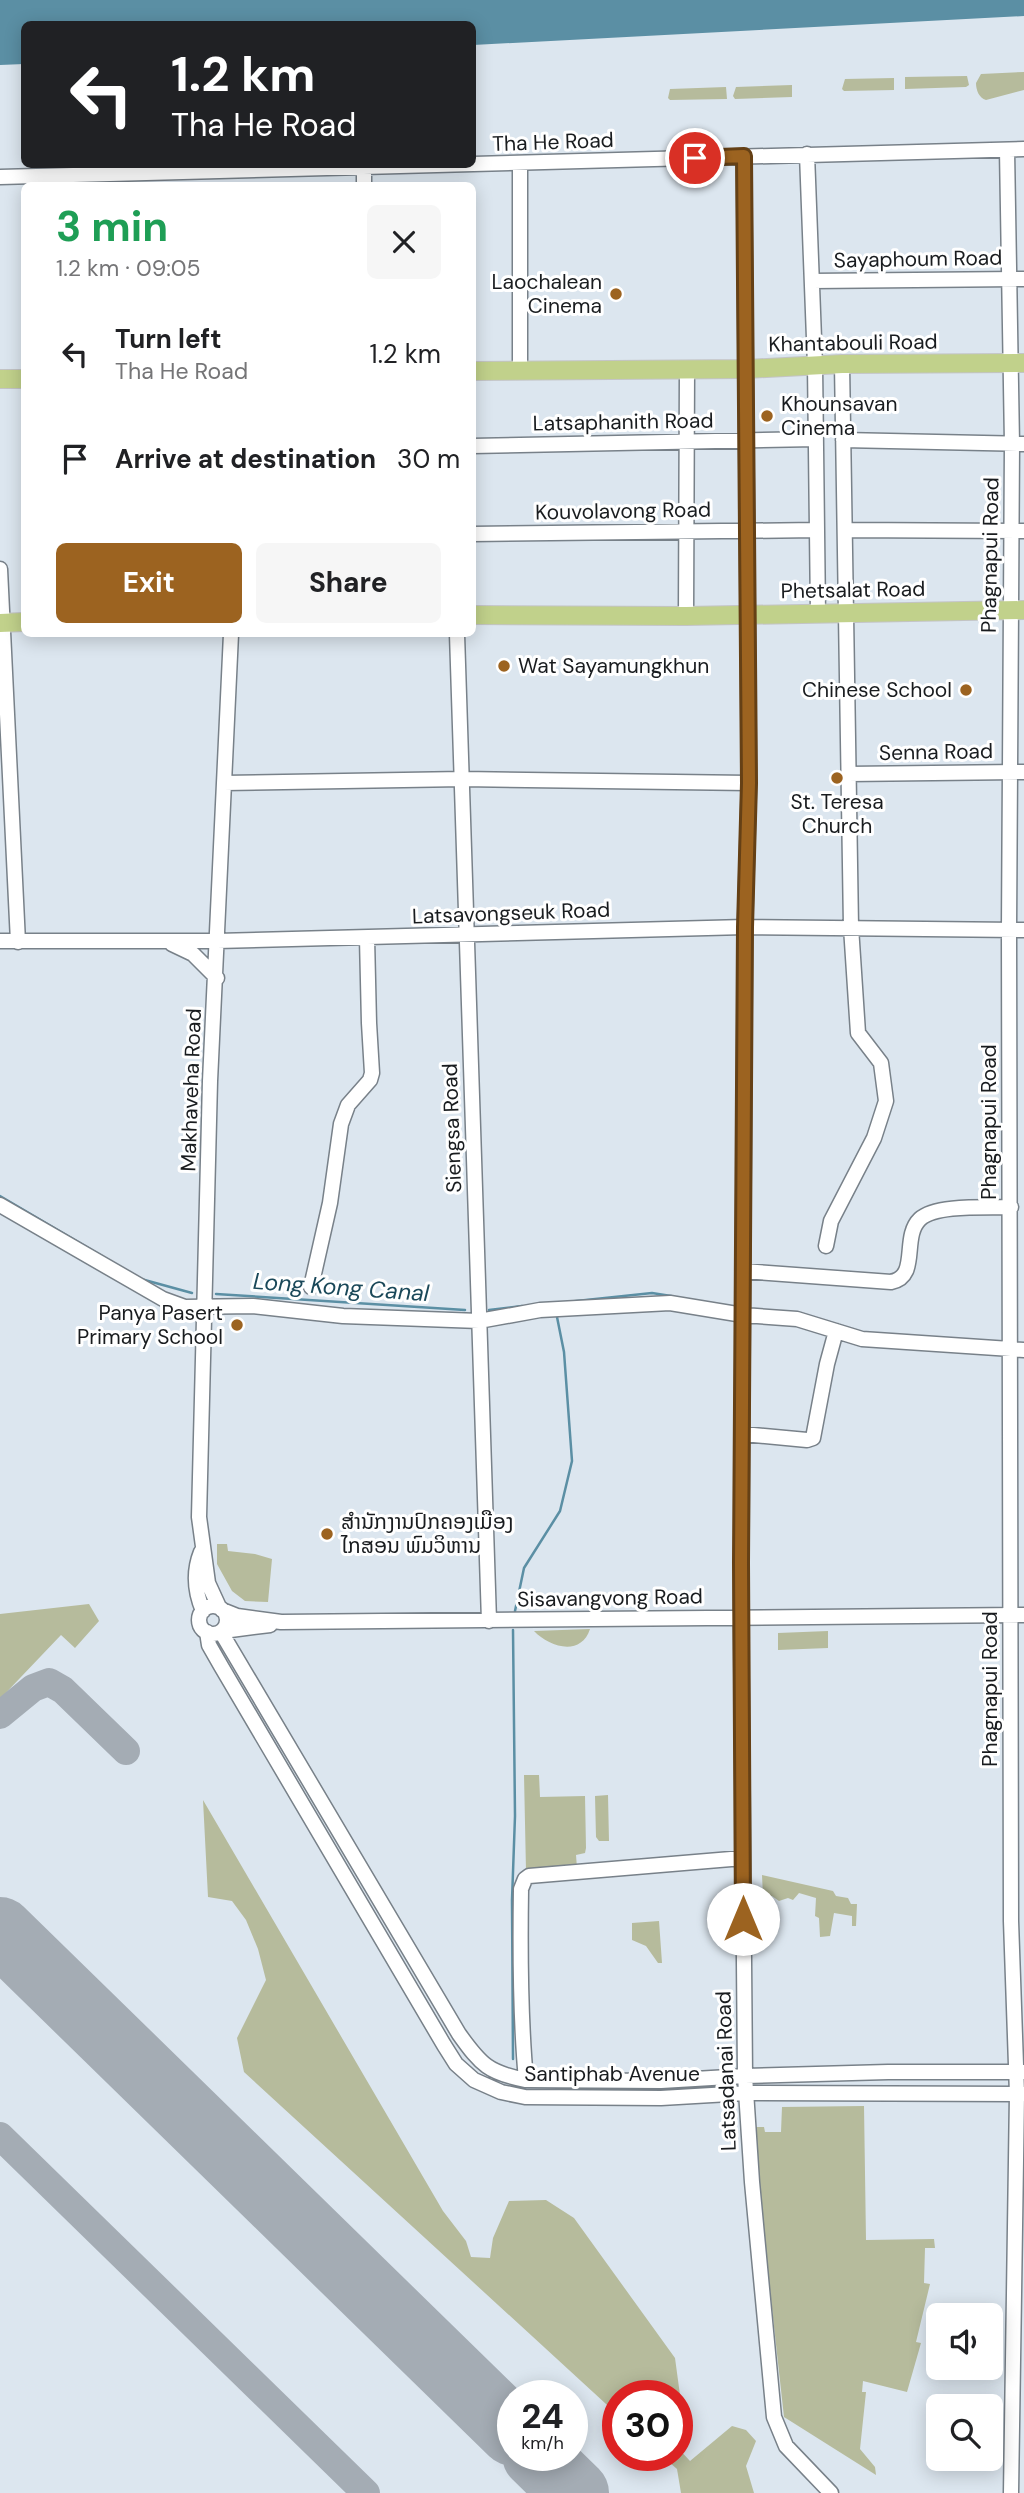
<!DOCTYPE html>
<html lang="en">
<head>
<meta charset="utf-8">
<style>
  body { margin:0; font-family:"DM Sans","Noto Sans Lao",sans-serif; background:#f6f6f6; color:#202124; height:100vh; display:flex; flex-direction:column; font-size:26px; white-space:nowrap }
  * { box-sizing:border-box; margin:0 }
  p { font-size:23px; color:#757577 }
  .icon { flex:none; width:38px; height:38px; fill:none; stroke:currentColor; stroke-width:2; stroke-linecap:round; stroke-linejoin:round }
  .map { position:relative; flex:1; overflow:hidden }
  .panel { position:absolute; left:21px; top:182px; width:455px; height:455px; display:flex; flex-direction:column; background:#fff; border-radius:10px; box-shadow:0 4px 18px #0003 }
  .panel>* { flex:none }
  .banner { position:absolute; left:21px; top:21px; width:455px; height:147px; border-radius:10px; box-shadow:0 4px 18px #0003; background:#202124; color:#fff; overflow:hidden }
  .fabs { position:absolute; left:926px; top:2303px; display:grid; gap:14px }
  .fabs a { display:grid; place-items:center; width:77px; height:77px; border-radius:10px; background:#fff; box-shadow:0 4px 18px #0003; font-size:35px }
  .speed { position:absolute; left:497px; top:2380px; display:flex; gap:14px; font-size:35px; font-weight:700; text-align:center }
  .speed>* { display:grid; place-content:center; width:91px; height:91px; border-radius:50%; background:#fff; box-shadow:0 4px 18px #0003; line-height:1 }
  .speed small { font-size:18px; font-weight:400 }
  .speed .limit { border:10px solid #d22; background:#fff; color:#111 }
  .pin { position:absolute; display:grid; place-items:center; width:60px; height:60px; color:#fff; margin:-30px; border:4px solid #fff; border-radius:50%; box-shadow:0 2px 7px #0007 }
  .me { position:absolute; width:77px; margin:-38px; rotate:0deg; stroke-linejoin:round; filter:drop-shadow(0 0 5px #0008) }
  .turn { display:flex; align-items:center; gap:24px; height:147px; padding:0 35px; font-size:32px }
  .turn .icon { width:91px; height:91px; stroke-width:2.5 }
  .turn b { display:block; font-size:49px; line-height:60px }
  .round { display:grid; place-items:center; flex:none; width:74px; height:74px; border-radius:10px; background:#f6f6f6 }
  .overview { display:flex; align-items:center; justify-content:space-between; height:119px; padding:0 35px }
  h1 { font-size:42px; font-weight:700; line-height:52px; color:#1e9e55 }
  .action { display:flex; gap:14px; margin-top:auto; padding:14px 35px }
  .action a { flex:1; height:80px; border-radius:10px; background:#9c6320; color:#fff; font-size:28px; font-weight:700; line-height:80px; text-align:center }
  .action a+a { background:#f6f6f6; color:#202124 }
  ul { padding:0; list-style:none }
  li { display:flex; align-items:center; gap:21px; height:105px; padding:0 35px }
  li div { flex:1 }
  li b { display:block; font-size:26px }
  li em { font-style:normal }
  .map>svg:first-child { display:block }
  .green { fill:#b6bb9c }
  .water { fill:#5b8fa4 }
  .lines { fill:none; stroke-linecap:round; stroke-linejoin:round }
  .stream { stroke:#5b8fa4; stroke-width:2.5 }
  .taxiway { stroke:#a4acb4; stroke-width:28 }
  .runway { stroke:#a4acb4; stroke-width:68 }
  .minor-casing { stroke:#788189; stroke-width:17 }
  .major-casing { stroke:#c3c4c5; stroke-width:20 }
  .minor { stroke:#fff; stroke-width:14 }
  .major { stroke:#c1d18b; stroke-width:18 }
  .route-casing { stroke:#654015; stroke-width:18 }
  .route { stroke:#9c6320; stroke-width:12 }
  .poi-dot { fill:#9c6320; stroke:#fff; stroke-width:2.5 }
  .labels { text-anchor:middle; stroke-width:6; stroke-linejoin:round; paint-order:stroke }
  .street-label { font-size:21px; fill:#191c1f; stroke:#fff }
  .poi-label { font-size:21px; fill:#191c1f; stroke:#fff; text-anchor:end }
  .water-label { font-size:23px; font-style:italic; fill:#1a4859; stroke:#fff }
</style>
</head>
<body>
<div class="map">
<svg width="1024" height="2493" viewBox="0 0 1024 2493">
  <rect width="100%" height="100%" fill="#dce6ef"/>
  <path class="green" d="M 1024,72 L 1024,90 L 986,100 C 979,98 976,90 976,83 L 981,74 Z
    M 967,76 L 969,85 L 966,87 L 905,89 L 905,77 Z
    M 894,78 L 894,90 L 844,91 L 842,89 L 845,79 Z
    M 792,85 L 792,97 L 735,99 L 733,96 L 736,87 Z
    M 726,87 L 727,99 L 670,100 L 668,98 L 670,89 Z
    M 217,1544 L 227,1544 L 228,1551 L 255,1554 L 272,1559 L 268,1602 L 245,1601 L 232,1591 L 217,1564 Z
    M 89,1604 L 99,1621 L 75,1648 L 61,1635 L 0,1699 L 0,1614 Z
    M 590,1629 C 581,1657 549,1647 534,1631 Z
    M 828,1631 L 828,1648 L 778,1650 L 778,1633 Z
    M 524,1775 L 539,1775 L 540,1797 L 585,1796 L 586,1848 L 585,1853 L 576,1855 L 577,1868 L 526,1871 Z
    M 608,1795 L 609,1841 L 599,1841 L 596,1837 L 595,1796 Z
    M 203,1800 L 443,2211 L 466,2241 L 471,2257 L 490,2258 L 493,2238 L 509,2201 L 546,2200 L 574,2218 L 675,2358 L 680,2395 L 677,2397 L 618,2396 L 618,2415 L 244,2072 L 237,2038 L 266,1980 L 258,1949 L 246,1920 L 232,1901 L 208,1897 Z
    M 762,1875 L 833,1891 L 836,1896 L 848,1898 L 851,1904 L 857,1904 L 856,1926 L 852,1926 L 852,1916 L 834,1913 L 830,1936 L 820,1937 L 819,1918 L 815,1916 L 816,1898 L 799,1893 L 793,1900 L 788,1898 L 779,1901 L 772,1896 L 763,1896 Z
    M 659,1921 L 662,1963 L 658,1963 L 646,1946 L 632,1940 L 632,1923 Z
    M 864,2106 L 866,2240 L 934,2239 L 935,2248 L 925,2248 L 924,2283 L 930,2284 L 916,2342 L 921,2343 L 907,2392 L 863,2381 L 862,2392 L 866,2392 L 860,2449 L 875,2467 L 876,2475 L 784,2417 L 752,2127 L 764,2127 L 765,2132 L 781,2132 L 782,2107 Z
    M 732,2426 L 746,2430 L 756,2441 L 746,2466 L 754,2493 L 681,2493 L 677,2469 L 661,2455 L 677,2455 L 677,2447 L 690,2461 Z"/>
  <path class="water" d="M 0,0 L 1024,0 L 1024,16 L 473,45 L 472,24 L 24,24 L 24,64 L 0,65 Z"/>
  <g class="lines">
    <path class="stream" d="M 0,1196 L 102,1256
      M 141,1279 L 192,1293
      M 216,1294 L 465,1310
      M 567,1302 L 652,1293 L 671,1296
      M 489,1310 L 522,1306
      M 515,1611 L 524,1568 L 560,1511 L 572,1461 L 564,1352 L 557,1317
      M 513,2059 L 512,1900 L 515,1816 L 513,1630"/>
    <path class="taxiway" d="M 0,1715 L 33,1688 L 49,1682 L 63,1690 L 126,1751
      M 0,2136 L 366,2493"/>
    <path class="runway" d="M 0,1931 L 513,2432
      M 536,2455 L 575,2493"/>
    <g class="minor-casing">
      <path id="minor" d="M 1007,150 L 1012,444 L 1009,930 L 1011,1921 L 1017,2094 L 1011,2493
        M 807,154 L 815,365 L 818,614
        M 744,156 L 749,783 L 745,927 L 741,1618 L 745,2076 L 752,2182 L 774,2417 L 786,2446 L 831,2493
        M 520,164 L 520,369
        M 364,169 L 364,186
        M 0,177 L 1024,149
        M 812,281 L 1024,279
        M 843,440 L 1024,444
        M 472,446 L 816,439
        M 845,530 L 1024,531
        M 472,534 L 817,530
        M 0,569 L 18,942
        M 686,616 L 687,369
        M 457,634 L 489,1621
        M 848,774 L 1024,772
        M 224,783 L 463,779 L 749,783
        M 0,941 L 217,941 L 745,927 L 1024,930
        M 172,944 L 193,954 L 217,978
        M 0,1205 L 163,1299 L 185,1307 L 253,1306 L 343,1316 L 479,1321 L 540,1310 L 670,1303 L 743,1315 L 797,1319 L 862,1339 L 1024,1350
        M 826,1246 L 831,1221 L 874,1138 L 886,1101 L 881,1063 L 858,1033 L 851,927 L 842,364
        M 743,1271 L 891,1282 C 920,1277 901,1237 920,1219 C 936,1204 989,1208 1011,1207
        M 311,1287 L 330,1203 L 341,1124 L 348,1105 L 370,1080 L 372,1073 L 369,1023 L 367,938
        M 743,1434 L 807,1440 L 813,1438 L 827,1364 L 836,1331
        M 201,1552 C 193,1572 195,1592 203,1611
        M199 1620a14 14 0 1 1 28 0a14 14 0 1 1-28 0Z
        M 219,1607 L 208,1583 L 199,1517 L 210,1081 L 231,634
        M 222,1610 L 237,1616 L 281,1622 L 1024,1615
        M 223,1631 L 270,1625
        M 207,1632 L 209,1645 L 221,1666 L 444,2045 L 456,2064 L 474,2080 L 501,2092 L 525,2097 L 661,2098 L 746,2093 L 1024,2094
        M 221,1632 L 459,2034 C 481,2065 489,2073 526,2080 L 661,2081 L 745,2076 L 888,2072 L 1024,2072
        M 526,2080 C 520,2016 520,1953 521,1889 L 525,1879 L 529,1876 L 743,1858"/>
    </g>
    <g class="major-casing">
      <path id="major" d="M 472,371 L 747,369 L 842,364 L 1024,363
        M 0,379 L 24,379
        M 472,615 L 686,616 L 1024,610
        M 0,623 L 24,622"/>
    </g>
    <use href="#minor" class="minor"/>
    <use href="#major" class="major"/>
  </g>
  <g class="lines">
    <g class="route-casing">
      <path id="route" d="M 695,158 L 744,156 L 749,783 L 745,927 L 741,1563 L 743,1919"/>
    </g>
    <use href="#route" class="route"/>
  </g>
  <g class="poi-dot">
    <circle cx="616" cy="294" r="7"/>
    <circle cx="767" cy="416" r="7"/>
    <circle cx="504" cy="666" r="7"/>
    <circle cx="966" cy="690" r="7"/>
    <circle cx="837" cy="778" r="7"/>
    <circle cx="237" cy="1325" r="7"/>
    <circle cx="327" cy="1534" r="7"/>
  </g>
  <g class="labels">
    <g class="street-label">
      <text transform="translate(553 142) rotate(-2)" y="7">Tha He Road</text>
      <text transform="translate(918 259) rotate(-1)" y="7">Sayaphoum Road</text>
      <text transform="translate(853 343) rotate(-1)" y="7">Khantabouli Road</text>
      <text transform="translate(623 422) rotate(-1)" y="7">Latsaphanith Road</text>
      <text transform="translate(623 511) rotate(-1)" y="7">Kouvolavong Road</text>
      <text transform="translate(990 555) rotate(-89)" y="7">Phagnapui Road</text>
      <text transform="translate(853 590) rotate(-1)" y="7">Phetsalat Road</text>
      <text transform="translate(936 752) rotate(-1)" y="7">Senna Road</text>
      <text transform="translate(511 913) rotate(-2)" y="7">Latsavongseuk Road</text>
      <text transform="translate(191 1090) rotate(-88)" y="7">Makhaveha Road</text>
      <text transform="translate(989 1122) rotate(-90)" y="7">Phagnapui Road</text>
      <text transform="translate(452 1128) rotate(-92)" y="7">Siengsa Road</text>
      <text transform="translate(610 1598) rotate(-1)" y="7">Sisavangvong Road</text>
      <text transform="translate(990 1689) rotate(-90)" y="7">Phagnapui Road</text>
      <text transform="translate(726 2071) rotate(-92)" y="7">Latsadanai Road</text>
      <text x="612" y="2081">Santiphab Avenue</text>
    </g>
    <g class="poi-label">
      <text x="602" y="289">Laochalean<tspan x="602" dy="24">Cinema</tspan></text>
      <text x="781" y="411" text-anchor="start">Khounsavan<tspan x="781" dy="24">Cinema</tspan></text>
      <text x="518" y="673" text-anchor="start">Wat Sayamungkhun</text>
      <text x="952" y="697">Chinese School</text>
      <text x="837" y="809" text-anchor="middle">St. Teresa<tspan x="837" dy="24">Church</tspan></text>
      <text x="223" y="1320">Panya Pasert<tspan x="223" dy="24">Primary School</tspan></text>
      <text x="341" y="1529" text-anchor="start">ສຳນັກງານປົກຄອງເມືອງ<tspan x="341" dy="24">ໄກສອນ ພົມວິຫານ</tspan></text>
    </g>
    <g class="water-label">
      <text transform="translate(341 1287) rotate(4)" y="8">Long Kong Canal</text>
    </g>
  </g>
</svg>
<div class="fabs">
<a><svg class="icon" aria-label="sound" viewBox="0 0 24 24"><path d="M4 9h4l5-4v14l-5-4H4zM17 9q2 3 0 6"/></svg></a>
<a><svg class="icon" aria-label="search" viewBox="0 0 24 24"><circle cx="10" cy="10" r="6"/><path d="M15 15l6 6"/></svg></a>
</div>
<div class="speed"><div>24<small>km/h</small></div><div class="limit">30</div></div>
<div class="pin" style="left:695px;top:158px;background:#d93025"><svg class="icon" aria-label="arrive" viewBox="0 0 24 24"><path d="M6 21V4h12l-3 4 3 4H6"/></svg></div>
<svg class="me" style="left:743px;top:1919px" viewBox="-20 -20 40 40"><circle r="19" fill="#fff"/><path d="M0-13L10 11 0 6-10 11z" fill="#9c6320"/></svg>
<div class="banner">
<div class="turn"><svg class="icon" aria-label="left" viewBox="0 0 24 24"><path d="M17 20v-9H6M10 6l-5 5 5 5"/></svg><div><b>1.2 km</b>Tha He Road</div></div>
</div>
<section class="panel">
<div class="overview"><div><h1>3 min</h1><p>1.2 km · 09:05</p></div><a class="round"><svg class="icon" aria-label="close" viewBox="0 0 24 24"><path d="M6 6l12 12M18 6L6 18"/></svg></a></div>
<ul>
<li><svg class="icon" aria-label="left" viewBox="0 0 24 24"><path d="M17 20v-9H6M10 6l-5 5 5 5"/></svg><div><b>Turn left</b><p>Tha He Road</p></div><em>1.2 km</em></li>
<li><svg class="icon" aria-label="arrive" viewBox="0 0 24 24"><path d="M6 21V4h12l-3 4 3 4H6"/></svg><div><b>Arrive at destination</b></div><em>30 m</em></li>
</ul>
<div class="action"><a>Exit</a><a>Share</a></div>
</section>
</div>
</body>
</html>
